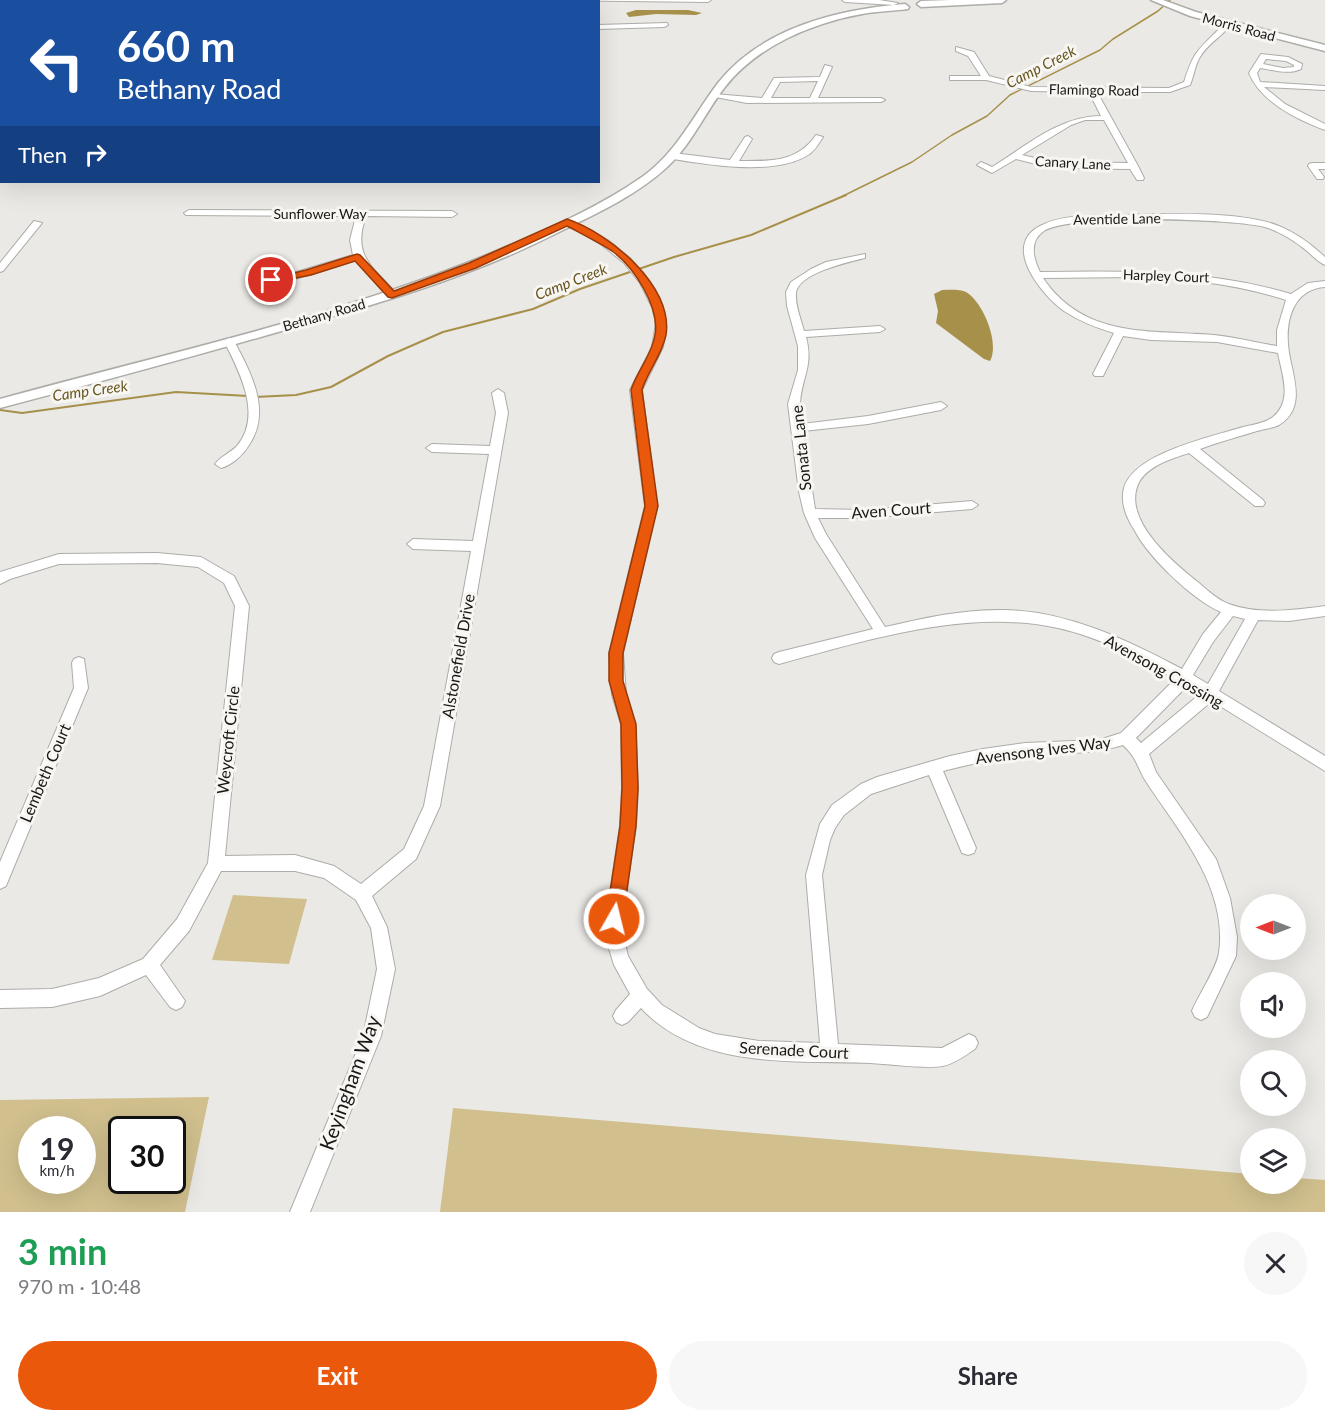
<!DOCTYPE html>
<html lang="en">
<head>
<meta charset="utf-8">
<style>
  body { margin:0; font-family:Lato,sans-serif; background:#f7f7f7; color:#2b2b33; height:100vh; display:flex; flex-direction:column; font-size:22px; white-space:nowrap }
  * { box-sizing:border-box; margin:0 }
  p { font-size:20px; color:#7c7c81 }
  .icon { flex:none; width:33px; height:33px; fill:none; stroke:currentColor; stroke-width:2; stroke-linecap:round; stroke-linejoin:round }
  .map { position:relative; height:1212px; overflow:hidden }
  .drawer { display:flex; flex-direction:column; background:#fff; flex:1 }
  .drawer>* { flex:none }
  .banner { position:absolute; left:0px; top:0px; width:600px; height:183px; box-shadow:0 6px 24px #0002; background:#1a4fa0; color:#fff; overflow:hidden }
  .needle { width:39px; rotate:270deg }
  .buttons { position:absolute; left:1240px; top:894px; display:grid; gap:12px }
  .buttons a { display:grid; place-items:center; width:66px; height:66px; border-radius:50%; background:#fff; box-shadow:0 6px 24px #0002; font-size:30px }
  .speed { position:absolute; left:18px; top:1116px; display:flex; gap:12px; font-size:30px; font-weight:700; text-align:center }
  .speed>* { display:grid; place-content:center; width:78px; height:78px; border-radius:50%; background:#fff; box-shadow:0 6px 24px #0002; line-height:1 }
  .speed small { font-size:15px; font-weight:400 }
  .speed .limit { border:3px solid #111; border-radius:9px; background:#fff; color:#111 }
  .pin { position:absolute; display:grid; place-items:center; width:51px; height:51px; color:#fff; margin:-26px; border:3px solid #fff; border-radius:50%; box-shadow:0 2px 6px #0007 }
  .me { position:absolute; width:66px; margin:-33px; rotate:8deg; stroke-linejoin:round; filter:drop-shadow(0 0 4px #0008) }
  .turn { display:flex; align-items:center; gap:21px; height:126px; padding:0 18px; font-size:27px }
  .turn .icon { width:78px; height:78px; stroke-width:2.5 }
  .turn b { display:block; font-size:42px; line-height:51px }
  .then { display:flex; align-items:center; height:57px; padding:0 18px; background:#0003; gap:12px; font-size:22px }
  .round { display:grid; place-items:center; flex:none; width:63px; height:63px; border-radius:32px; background:#f7f7f7 }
  .overview { display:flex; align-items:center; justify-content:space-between; height:102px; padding:0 18px }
  h1 { font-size:36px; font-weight:700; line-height:45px; color:#1e9e55 }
  .cta { display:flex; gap:12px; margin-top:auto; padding:12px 18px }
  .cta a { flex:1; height:69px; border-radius:36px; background:#ea580c; color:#fff; font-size:24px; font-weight:700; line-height:69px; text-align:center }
  .cta a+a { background:#f7f7f7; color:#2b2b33 }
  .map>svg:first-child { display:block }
  .green { fill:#d1c08e; fill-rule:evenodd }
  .water { fill:#a7904a }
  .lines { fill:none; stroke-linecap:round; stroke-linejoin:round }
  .stream-far1 { stroke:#a7904a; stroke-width:1.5 }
  .stream { stroke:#a7904a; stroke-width:2 }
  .minor-casing { stroke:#adaca8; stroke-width:2 }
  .tertiary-casing { stroke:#adaca8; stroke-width:3 }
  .minor { fill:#fff; fill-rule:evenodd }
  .tertiary { fill:#fff; fill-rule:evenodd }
  .route { fill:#ea580c; stroke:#983908; stroke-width:1.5 }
  .labels { text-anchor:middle; stroke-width:6; stroke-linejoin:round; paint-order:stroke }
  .far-street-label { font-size:14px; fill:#171715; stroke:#f7f6f2 }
  .far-water-label { font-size:15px; font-style:italic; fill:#675621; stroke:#f7f6f2 }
  .street-label { font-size:16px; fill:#171715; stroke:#f7f6f2 }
  .near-street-label { font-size:20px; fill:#171715; stroke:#f7f6f2 }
</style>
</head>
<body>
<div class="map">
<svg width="1325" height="1212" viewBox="0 0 1325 1212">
  <rect width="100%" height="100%" fill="#eae9e5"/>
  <path class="green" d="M 233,895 L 307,899 L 289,964 L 212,960 Z
    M 209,1097 L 185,1212 L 0,1212 L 0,1100 ZM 32,1130 L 82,1130 L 82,1180 L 32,1180 ZM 122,1130 L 172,1130 L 172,1180 L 122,1180 Z
    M 453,1108 L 1251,1174 L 1251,1184 L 1296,1184 L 1296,1178 L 1325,1180 L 1325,1212 L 440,1212 Z"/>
  <path class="water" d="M 636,10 L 688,10 L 702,13 L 696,15 L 656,14 L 629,17 L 626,13 Z
    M 942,290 C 950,290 959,289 966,292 C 983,302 1000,343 990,361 L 984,359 L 936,323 L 938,311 L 934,294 Z"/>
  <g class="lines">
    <path class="stream-far1" d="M 843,196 L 912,162 L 952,135 L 987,116 L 1010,95 L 1100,50 L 1113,39 L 1158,11 L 1170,0"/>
    <path class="stream" d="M 255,397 L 296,395 L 331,387 L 388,356 L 443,332 L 533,309 L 580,289 L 674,257 L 751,235 L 846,195
      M 0,410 L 22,413 L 176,392 L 248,396"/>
    <g class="minor-casing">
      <path id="minor" d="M 35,0 L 49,2 L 36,2 Z
        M 345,0 L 388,0 L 342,2 Z
        M 542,0 L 711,0 L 708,2 Z
        M 842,0 L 879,0 L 898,3 L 894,5 L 845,2 Z
        M 667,23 L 668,25 L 664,27 L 598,29 L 598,25 Z
        M 1217,25 L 1223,25 L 1227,29 C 1218,39 1207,45 1200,57 C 1195,65 1194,76 1190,85 L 1170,92 L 1097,92 L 1138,166 L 1144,178 L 1143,180 L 1137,180 L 1130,169 L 1052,168 L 1016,159 L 992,173 L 977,165 L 981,162 L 992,167 C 1026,146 1060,116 1101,116 L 1089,92 L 1031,91 L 986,80 L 950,80 L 950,76 L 981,76 L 968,56 L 956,51 L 956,47 L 974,52 L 989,76 L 1031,87 L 1169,88 L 1184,82 C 1194,51 1197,51 1219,29 ZM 1085,120 L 1104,120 L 1128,163 L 1052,162 L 1022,155 L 1071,125 Z
        M 0,36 L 2,36 L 0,41 Z
        M 1261,54 L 1288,57 L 1302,64 L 1301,69 C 1289,75 1273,70 1260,68 L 1257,73 L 1260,82 L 1325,86 L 1325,90 L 1264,87 L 1285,104 L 1325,124 L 1325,130 C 1297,120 1260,101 1249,73 ZM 1266,59 L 1286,61 L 1294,65 L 1294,67 L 1283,68 L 1263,64 Z
        M 825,65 L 832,67 L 818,98 L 881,98 L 885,100 L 881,102 L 747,103 L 710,96 L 714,94 L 762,98 L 774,78 L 820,77 ZM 818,81 L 810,98 L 771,98 L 780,82 Z
        M 816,135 L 823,137 C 819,143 815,151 808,155 C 774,176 711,165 673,159 L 669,156 L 673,153 L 730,160 L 745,137 L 748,136 L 752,139 L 739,161 C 769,161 797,163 816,135 Z
        M 0,142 L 2,142 L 2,148 L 0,148 Z
        M 1312,163 L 1325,163 L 1325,169 L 1318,169 L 1324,177 L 1323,179 L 1317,179 L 1308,166 L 1309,164 Z
        M 189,210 L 452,211 L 457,214 L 452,217 L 366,216 C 351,258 374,266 397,295 L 392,298 L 388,297 L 356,260 C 337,266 267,292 252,281 L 257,278 L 283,276 L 353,255 L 350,240 L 356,216 L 186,215 L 184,213 Z
        M 1117,215 C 1160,214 1239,210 1279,226 C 1296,233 1311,244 1325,257 L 1325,265 C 1318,262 1313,256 1307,251 C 1296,242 1282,233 1268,228 C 1236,218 1069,214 1044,231 C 1029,241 1033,258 1040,272 C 1125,271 1208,269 1291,294 L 1308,283 L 1325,281 L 1325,287 C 1295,289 1286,317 1288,344 C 1289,369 1310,406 1279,425 C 1273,428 1263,429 1257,431 C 1238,437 1218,442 1200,449 L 1263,500 L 1265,503 L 1263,506 L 1255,506 L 1189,453 C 1171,459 1143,467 1137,487 C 1125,523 1175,564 1199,583 C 1208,591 1218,600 1229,604 C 1259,615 1294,610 1325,606 L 1325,616 L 1289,621 L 1258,620 L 1219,691 L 1325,756 L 1325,771 L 1212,701 L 1149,754 L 1156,772 L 1216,859 L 1230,898 L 1237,937 L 1236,956 L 1207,1017 L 1201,1020 L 1195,1017 L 1192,1011 C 1199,994 1216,970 1219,953 C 1228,888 1180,833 1147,783 C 1137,768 1138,759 1123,745 C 1090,755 1060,753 1026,755 C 998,758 970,764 943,771 L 976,848 L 974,853 L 968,855 L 962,853 L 929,775 L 871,794 L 844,815 L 835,828 L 830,840 L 822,875 L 838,1044 L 942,1048 L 969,1034 L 975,1037 L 978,1043 L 975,1049 C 966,1055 954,1064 943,1066 C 926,1069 889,1064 870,1063 C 793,1060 699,1070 641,1008 L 628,1022 L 622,1025 L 616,1022 L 613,1016 L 616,1010 L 630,994 L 614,965 L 606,939 L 606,919 L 620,826 L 622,788 L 621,724 L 612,695 L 609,653 L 645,506 L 630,390 L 652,347 L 656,323 L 652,307 L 640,283 L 624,263 L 602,245 L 562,222 L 567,219 L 609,241 L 631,259 L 650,283 L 662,307 L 666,323 L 663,347 L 642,390 L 657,506 L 623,653 L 626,695 L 635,724 L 638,788 L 636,826 L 622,919 L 624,939 L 628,956 L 647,989 L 662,1005 L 699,1028 L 715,1034 L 759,1041 L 820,1043 L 806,875 L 820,824 L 832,805 L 861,784 L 877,777 L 950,756 L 983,749 L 1025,743 L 1099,740 L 1121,733 L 1175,679 C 1139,658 1099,637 1058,628 C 967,608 867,640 779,664 L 774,662 L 772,658 L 774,654 L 779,652 L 873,629 L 815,538 L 804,513 L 799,492 L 788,404 L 798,370 L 798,346 L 787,306 L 786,292 L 791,282 L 811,269 L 826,262 L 865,254 L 865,258 C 849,262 798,273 796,293 C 795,306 801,319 804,331 L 880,326 L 885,329 L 880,332 L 806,337 C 814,367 801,378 800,404 C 799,410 801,418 802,424 L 868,416 L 941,402 L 947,406 L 941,410 L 868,424 L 803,431 L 815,509 L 864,510 L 972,501 L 978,505 L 972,509 L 864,518 L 818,518 L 826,534 L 885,627 C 924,618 964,609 1004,610 C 1068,611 1127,640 1182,669 L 1203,634 L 1221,612 C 1193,600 1149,558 1135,531 C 1127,519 1120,503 1124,488 C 1134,453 1211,437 1243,427 C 1251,425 1266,423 1273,417 C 1293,400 1282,375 1278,353 L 1217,342 L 1151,340 L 1123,336 L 1103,376 L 1095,376 L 1093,374 L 1114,333 C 1097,328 1079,321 1064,311 C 1042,295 1001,246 1040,226 C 1062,214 1093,216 1117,215 ZM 1134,277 C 1186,278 1236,284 1286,300 L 1277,330 L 1277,346 C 1256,343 1235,337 1214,335 C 1151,330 1084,339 1043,278 ZM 1233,616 L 1245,619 L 1208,684 L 1193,675 L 1213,642 ZM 1187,686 L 1200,694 L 1141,743 L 1136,738 Z
        M 34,221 L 42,223 L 3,271 L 0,272 L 0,263 Z
        M 229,338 L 234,341 C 251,373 272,411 249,445 C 243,455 232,465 221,468 L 215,464 C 221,456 230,453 237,446 C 263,415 239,371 224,341 Z
        M 498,389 L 504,393 L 508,413 L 440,806 L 416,859 L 372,896 L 387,927 L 395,969 L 381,1036 L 310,1212 L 290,1212 L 363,1036 L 377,969 L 371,928 L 356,900 L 324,878 L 295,871 L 221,871 L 189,931 L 160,965 L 185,1001 L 182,1007 L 176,1010 L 170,1007 L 146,975 L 100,996 L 52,1007 L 0,1008 L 0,990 L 52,989 L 99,978 L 143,959 L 177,919 L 208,863 L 235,606 L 224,583 L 198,567 L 157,563 L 59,564 L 10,579 L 0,584 L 0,572 L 59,554 L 157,553 L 201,557 L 234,576 L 249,606 L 225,856 L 295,855 L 334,866 L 361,884 L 404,849 L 424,806 L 471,551 L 413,549 L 407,544 L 413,539 L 473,541 L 489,454 L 432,452 L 426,448 L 432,444 L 490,446 L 496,413 L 492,393 Z
        M 79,657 L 84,659 L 88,688 L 8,881 L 6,886 L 0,889 L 0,862 L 74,688 L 72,663 L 74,659 Z"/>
    </g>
    <g class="tertiary-casing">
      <path id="tertiary" d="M 950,0 L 1006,0 L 1002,3 L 921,7 L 917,4 L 921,1 Z
        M 1151,0 L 1163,0 L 1196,12 L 1325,45 L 1325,51 L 1190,16 Z
        M 905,4 L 909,7 L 908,9 C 893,11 878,11 862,14 C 812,23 757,46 725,87 C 704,114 691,146 665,169 C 634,197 593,215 555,234 C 466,279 367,307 271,334 C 181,360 91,384 0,408 L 0,399 C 169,352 344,316 506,247 C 552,227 601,206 642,177 C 677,152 693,116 718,83 C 761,28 839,9 905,4 Z"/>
    </g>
    <use href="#minor" class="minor"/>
    <use href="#tertiary" class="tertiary"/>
  </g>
  <path class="route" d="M 567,219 C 609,233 674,286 666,335 C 662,355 648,371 642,390 L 658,506 L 623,653 L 623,681 L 636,724 L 638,788 L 636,826 L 623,919 L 620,925 L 614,927 L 608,925 L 606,919 L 620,826 L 622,788 L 621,724 L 609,681 L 609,653 L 645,506 L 631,390 C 637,371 652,355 655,335 C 660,307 634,267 612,251 C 598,242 582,234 567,226 L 476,268 L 392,298 L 388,297 L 355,261 L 311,275 L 271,283 L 266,280 L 306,270 L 357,254 L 360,255 L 394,291 L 469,263 Z"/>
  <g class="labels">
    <g class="far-street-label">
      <text transform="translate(1239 27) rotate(15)" y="5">Morris Road</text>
      <text transform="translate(1094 90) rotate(1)" y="5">Flamingo Road</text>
      <text transform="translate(1073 163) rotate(3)" y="5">Canary Lane</text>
      <text x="320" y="219">Sunflower Way</text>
      <text transform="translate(1117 219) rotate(-1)" y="5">Aventide Lane</text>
      <text transform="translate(1166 276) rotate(2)" y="5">Harpley Court</text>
      <text transform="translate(324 315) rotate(-16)" y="5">Bethany Road</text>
    </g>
    <g class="far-water-label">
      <text transform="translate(1041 67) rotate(-27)" y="5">Camp Creek</text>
      <text transform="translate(571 282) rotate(-21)" y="5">Camp Creek</text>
      <text transform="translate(90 391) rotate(-8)" y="5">Camp Creek</text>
    </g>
    <g class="street-label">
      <text transform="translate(801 448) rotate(-96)" y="6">Sonata Lane</text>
      <text transform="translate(891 510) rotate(-4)" y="6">Aven Court</text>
      <text transform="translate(458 656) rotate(-80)" y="6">Alstonefield Drive</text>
      <text transform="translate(1164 671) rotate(29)" y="6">Avensong Crossing</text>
      <text transform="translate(228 740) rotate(-84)" y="6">Weycroft Circle</text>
      <text transform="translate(1043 750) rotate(-7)" y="6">Avensong Ives Way</text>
      <text transform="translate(45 773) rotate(-67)" y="6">Lembeth Court</text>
      <text transform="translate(794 1050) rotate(3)" y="6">Serenade Court</text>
    </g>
    <g class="near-street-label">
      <text transform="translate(350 1083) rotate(-70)" y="7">Keyingham Way</text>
    </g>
  </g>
</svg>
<div class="buttons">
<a><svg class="needle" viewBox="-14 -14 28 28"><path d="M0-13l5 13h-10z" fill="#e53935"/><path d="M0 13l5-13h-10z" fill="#7c7c81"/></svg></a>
<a><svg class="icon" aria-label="sound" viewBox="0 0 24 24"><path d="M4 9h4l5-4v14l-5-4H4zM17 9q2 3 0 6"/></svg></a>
<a><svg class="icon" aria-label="search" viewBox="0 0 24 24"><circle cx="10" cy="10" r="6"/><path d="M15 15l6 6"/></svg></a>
<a><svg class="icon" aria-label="layers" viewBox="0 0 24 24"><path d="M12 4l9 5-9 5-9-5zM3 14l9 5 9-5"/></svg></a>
</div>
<div class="speed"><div>19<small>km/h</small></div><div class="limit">30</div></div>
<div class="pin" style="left:271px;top:280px;background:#d93025"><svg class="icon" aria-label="arrive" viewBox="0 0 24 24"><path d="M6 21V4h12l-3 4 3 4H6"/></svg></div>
<svg class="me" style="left:614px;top:919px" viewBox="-20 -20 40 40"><circle r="17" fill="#ea580c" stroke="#fff" stroke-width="3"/><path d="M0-11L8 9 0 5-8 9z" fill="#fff"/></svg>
<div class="banner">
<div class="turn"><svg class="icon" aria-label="left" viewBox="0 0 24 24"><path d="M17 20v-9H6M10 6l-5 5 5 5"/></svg><div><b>660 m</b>Bethany Road</div></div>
<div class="then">Then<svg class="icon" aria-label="right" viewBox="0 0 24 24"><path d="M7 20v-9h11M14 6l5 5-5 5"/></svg></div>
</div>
</div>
<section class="drawer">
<div class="overview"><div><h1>3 min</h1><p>970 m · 10:48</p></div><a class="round"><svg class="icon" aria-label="close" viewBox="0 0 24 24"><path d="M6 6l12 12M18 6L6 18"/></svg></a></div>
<div class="cta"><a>Exit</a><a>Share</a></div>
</section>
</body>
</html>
